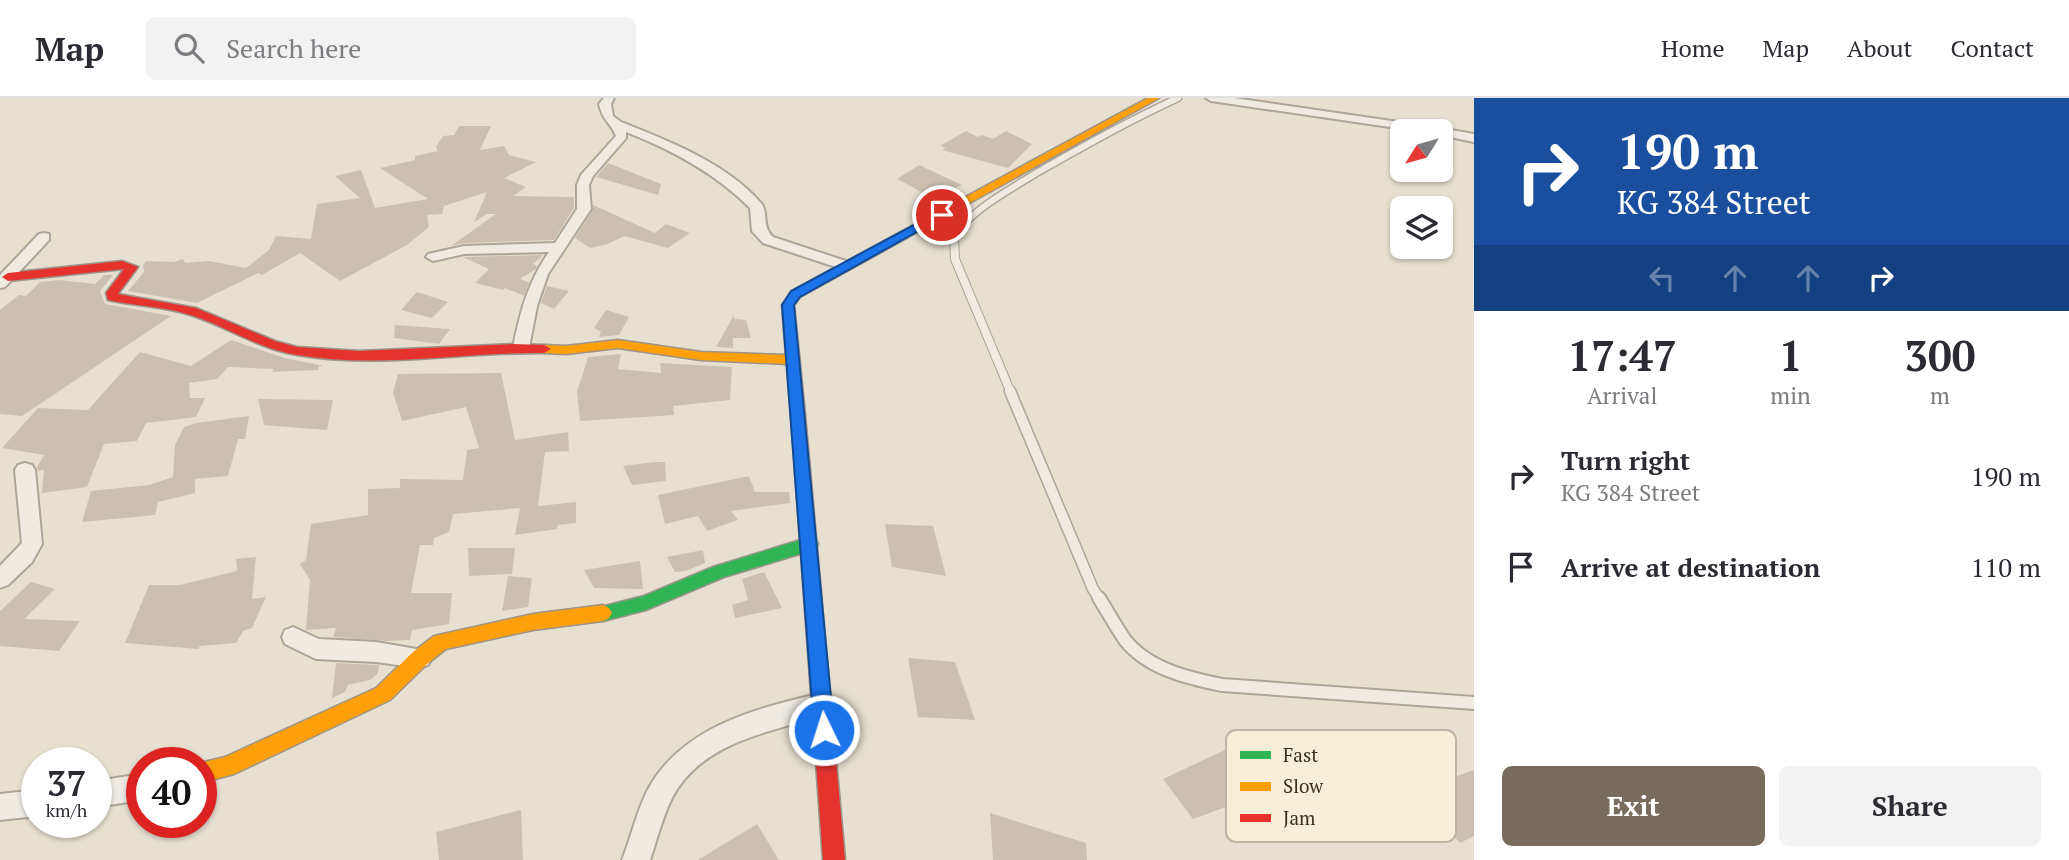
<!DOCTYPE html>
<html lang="en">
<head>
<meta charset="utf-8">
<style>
  body { margin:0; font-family:"PT Serif",serif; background:#f2f2f3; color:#2b2b33; height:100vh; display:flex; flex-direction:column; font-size:26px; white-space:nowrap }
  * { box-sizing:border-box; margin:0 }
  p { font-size:23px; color:#7c7c81 }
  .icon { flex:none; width:38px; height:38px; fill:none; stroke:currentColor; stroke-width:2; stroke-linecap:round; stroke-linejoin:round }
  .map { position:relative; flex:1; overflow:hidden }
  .drawer { display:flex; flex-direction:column; background:#fff; width:595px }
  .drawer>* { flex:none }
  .banner { background:#1a4fa0; color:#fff; overflow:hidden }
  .needle { width:46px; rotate:233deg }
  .tools { position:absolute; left:1390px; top:21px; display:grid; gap:14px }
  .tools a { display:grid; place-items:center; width:63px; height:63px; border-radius:10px; background:#fff; box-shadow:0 2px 5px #0004; font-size:35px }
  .speed { position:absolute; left:21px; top:649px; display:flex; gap:14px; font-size:35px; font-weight:700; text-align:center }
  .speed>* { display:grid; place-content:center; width:91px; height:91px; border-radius:50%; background:#fff; box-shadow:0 2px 5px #0004; line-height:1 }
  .speed small { font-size:18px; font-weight:400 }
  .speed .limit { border:10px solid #d22; background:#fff; color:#111 }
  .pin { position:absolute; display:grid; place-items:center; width:60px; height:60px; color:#fff; margin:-30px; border:4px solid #fff; border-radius:50%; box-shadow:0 2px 7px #0007 }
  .me { position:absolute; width:77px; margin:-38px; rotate:356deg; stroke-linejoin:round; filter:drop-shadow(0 0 5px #0008) }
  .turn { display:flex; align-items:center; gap:24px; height:147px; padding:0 28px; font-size:32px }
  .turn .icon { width:91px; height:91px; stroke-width:2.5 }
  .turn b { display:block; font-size:49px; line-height:60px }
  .lanes { display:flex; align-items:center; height:66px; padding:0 28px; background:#0003; justify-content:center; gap:35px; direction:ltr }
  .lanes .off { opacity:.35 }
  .eta { display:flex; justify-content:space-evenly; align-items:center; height:119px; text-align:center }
  .eta b { font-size:42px; font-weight:600; line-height:49px }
  .button { display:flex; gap:14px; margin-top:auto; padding:14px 28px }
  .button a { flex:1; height:80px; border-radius:10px; background:#786c5e; color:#fff; font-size:28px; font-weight:600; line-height:80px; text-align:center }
  .button a+a { background:#f2f2f3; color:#2b2b33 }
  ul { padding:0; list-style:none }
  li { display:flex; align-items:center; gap:21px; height:91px; padding:0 28px }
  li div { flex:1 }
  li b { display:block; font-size:26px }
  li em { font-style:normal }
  header { display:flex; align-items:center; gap:42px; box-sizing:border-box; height:98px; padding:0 35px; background:#fff; border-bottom:2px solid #e1e1e2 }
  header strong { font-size:33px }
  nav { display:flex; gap:38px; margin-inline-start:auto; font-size:24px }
  .search { width:490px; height:63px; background:#f2f2f3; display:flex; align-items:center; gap:18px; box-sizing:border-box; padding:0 24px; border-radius:10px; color:#7c7c81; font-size:26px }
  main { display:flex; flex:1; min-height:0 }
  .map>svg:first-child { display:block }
  .building { fill:#cbbfb2 }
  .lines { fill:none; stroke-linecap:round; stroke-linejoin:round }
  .lane-far3-casing { stroke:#ada599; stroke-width:9 }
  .lane-far2-casing { stroke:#ada599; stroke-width:10 }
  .lane-far1-casing { stroke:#ada599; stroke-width:13 }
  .lane-casing { stroke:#ada599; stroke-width:16 }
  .street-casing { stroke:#ada599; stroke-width:4 }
  .fast-casing { stroke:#9c958a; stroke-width:3 }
  .slow-casing { stroke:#9c958a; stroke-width:3 }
  .jam-casing { stroke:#9c958a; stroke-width:3 }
  .lane-far3 { stroke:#efebe3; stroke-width:6 }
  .lane-far2 { stroke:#efebe3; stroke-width:8 }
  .lane-far1 { stroke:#efebe3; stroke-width:10 }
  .lane { stroke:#efebe3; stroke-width:12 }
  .street { fill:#efebe3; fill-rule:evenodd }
  .fast { fill:#30b455; fill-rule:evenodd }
  .slow { fill:#ff9f0a; fill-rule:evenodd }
  .jam { fill:#e5322d; fill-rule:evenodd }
  .route { fill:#1a73e8; stroke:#114b97; stroke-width:2 }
  .key { fill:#f7eed8; stroke:#bfb4a1; stroke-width:2 }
  .key-label { font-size:19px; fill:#3d2e20 }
</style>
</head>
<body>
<header>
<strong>Map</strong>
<div class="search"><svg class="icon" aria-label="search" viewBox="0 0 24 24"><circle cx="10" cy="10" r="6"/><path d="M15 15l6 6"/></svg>Search here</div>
<nav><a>Home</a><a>Map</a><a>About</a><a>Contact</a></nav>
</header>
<main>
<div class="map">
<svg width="1474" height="762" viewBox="0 0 1474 762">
  <rect width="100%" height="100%" fill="#e7e0d1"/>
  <path class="building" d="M 459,28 L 491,28 L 480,52 L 504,48 L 509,57 L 536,64 L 504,80 L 526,89 L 513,98 L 574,99 L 574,110 L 554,142 L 464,145 L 451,148 L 496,116 L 487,116 L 474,124 L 487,94 L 444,108 L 442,116 L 427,117 L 429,129 L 407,147 L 340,183 L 300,155 L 262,177 L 258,175 L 197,205 L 128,193 L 144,174 L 143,167 L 146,163 L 175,164 L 182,161 L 186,165 L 209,163 L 246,170 L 269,152 L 276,138 L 311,141 L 317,106 L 360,100 L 335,78 L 361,72 L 375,110 L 428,101 L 380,70 L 415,62 L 415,58 L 438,53 L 436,49 L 443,38 L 454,37 Z
    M 966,33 L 978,39 L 982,37 L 993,41 L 1006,33 L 1032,46 L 1008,70 L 942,52 L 946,50 L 940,48 Z
    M 608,65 L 661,86 L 658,97 L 596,79 Z
    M 919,67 L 962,87 L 933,100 L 897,81 Z
    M 593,107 L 655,135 L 666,126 L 690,135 L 668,150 L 624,138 L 608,146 L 590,150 L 575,140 L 593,112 Z
    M 543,157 L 533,166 L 537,168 L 536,171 L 520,181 L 529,184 L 524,198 L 505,190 L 503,192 L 475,185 L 489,171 L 463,159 Z
    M 104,177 L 113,177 L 100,193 L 105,206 L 171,218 L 22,318 L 0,316 L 0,212 L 19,197 L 26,198 L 40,184 L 59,182 L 95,186 Z
    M 547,188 L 569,193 L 554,211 L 541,205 Z
    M 417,194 L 448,204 L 432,220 L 401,212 Z
    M 606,212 L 629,219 L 619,237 L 599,239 L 601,234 L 594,230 Z
    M 734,217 L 734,221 L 746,222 L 751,240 L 733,240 L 733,250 L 716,249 Z
    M 395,227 L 450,231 L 439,246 L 394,240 Z
    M 231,242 L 285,260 L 324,268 L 319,268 L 318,272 L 272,274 L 274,271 L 228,269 L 217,281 L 189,285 L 190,300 L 205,300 L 196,319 L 146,325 L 137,343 L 104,346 L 87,389 L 42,395 L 44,372 L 38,373 L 37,369 L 44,357 L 2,350 L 38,310 L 88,312 L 140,254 L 191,268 Z
    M 621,256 L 618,271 L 661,275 L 660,265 L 732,269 L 730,302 L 673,308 L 674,317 L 580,323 L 577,294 L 588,259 Z
    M 501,275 L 515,342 L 568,334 L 569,353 L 545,354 L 538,408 L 576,404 L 576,425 L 558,427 L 557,431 L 515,437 L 520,410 L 453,416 L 449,434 L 434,440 L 433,447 L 420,447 L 411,495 L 452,495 L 449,526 L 412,532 L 410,542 L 387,543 L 333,539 L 336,530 L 306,532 L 310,482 L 300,466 L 306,462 L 311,426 L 368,417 L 368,391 L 400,390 L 400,381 L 463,382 L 467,352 L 479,350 L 466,309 L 402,323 L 393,295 L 398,276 Z
    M 258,301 L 333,302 L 327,332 L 264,327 Z
    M 249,318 L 245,341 L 238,341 L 228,378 L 195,381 L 195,395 L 158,404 L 155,417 L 82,424 L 91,393 L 149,387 L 173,379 L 175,347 L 184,329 L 196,325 Z
    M 655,364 L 665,364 L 666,383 L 632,387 L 623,368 Z
    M 749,378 L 755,394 L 789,394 L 790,405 L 731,413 L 738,422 L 707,433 L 698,418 L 665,426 L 658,397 Z
    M 885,426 L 933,428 L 946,478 L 892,469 Z
    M 468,450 L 515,450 L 512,476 L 469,478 Z
    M 703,452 L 705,465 L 686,473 L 675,474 L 667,459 Z
    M 256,459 L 252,501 L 266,499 L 252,530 L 243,533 L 236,545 L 200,548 L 198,551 L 125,545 L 149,487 L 180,487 L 237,473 L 236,461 Z
    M 640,463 L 643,491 L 594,490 L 584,472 Z
    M 764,474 L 782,510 L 735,520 L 732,507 L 748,502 L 742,481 Z
    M 508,478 L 532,480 L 528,509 L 502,513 Z
    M 31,484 L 55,491 L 24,521 L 80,523 L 59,553 L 0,548 L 0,513 Z
    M 908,560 L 955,564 L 975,622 L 918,619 Z
    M 336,565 L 379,567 L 378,575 L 370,582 L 348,587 L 345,594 L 332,600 Z
    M 1227,651 L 1259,697 L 1193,721 L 1163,681 Z
    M 1474,672 L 1474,738 L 1460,745 L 1414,693 Z
    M 521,712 L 523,762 L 439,762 L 436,734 Z
    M 990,715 L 1086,745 L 1087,762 L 993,762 Z
    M 757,726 L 779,762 L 698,762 Z"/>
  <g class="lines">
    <g class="lane-far3-casing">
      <path id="lane-far3" d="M 959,131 C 980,107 1011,91 1038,74 C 1084,48 1130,22 1178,0"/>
    </g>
    <g class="lane-far2-casing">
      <path id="lane-far2" d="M 960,129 L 954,138 L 955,161 L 1011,295"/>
    </g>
    <g class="lane-far1-casing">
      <path id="lane-far1" d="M 1010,293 L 1093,491 L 1100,502"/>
    </g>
    <g class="lane-casing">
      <path id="lane" d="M 1099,500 C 1108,514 1116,529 1125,542 C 1148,571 1188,580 1222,587 L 1474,605"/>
    </g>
    <g class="street-casing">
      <path id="street" d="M 604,0 L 614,0 L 611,6 L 613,18 L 621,24 C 669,43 726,65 761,105 C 769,115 761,127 773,139 L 852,165 L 854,168 L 847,172 L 842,171 L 763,145 L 752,133 L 750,110 C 715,75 672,52 626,34 L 626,40 L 593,78 L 589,87 L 591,111 L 548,176 L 537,208 L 529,250 L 527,254 L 515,254 L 513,250 C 520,214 528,184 549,154 L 464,156 L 433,163 L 426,159 L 428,156 L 464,148 L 555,145 L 577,111 L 577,87 L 581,77 L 616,38 C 610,23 603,24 599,6 Z
        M 1206,0 L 1234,0 L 1440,30 L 1474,36 L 1474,44 L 1440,37 L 1440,33 L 1417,33 L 1211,3 Z
        M 44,135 L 49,136 L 49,142 L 5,189 L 0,190 L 0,177 L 39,136 Z
        M 25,365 L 32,367 L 35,372 L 42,446 L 32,464 L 8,487 L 0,490 L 0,468 L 22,445 L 15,372 L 18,367 Z
        M 293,529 L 319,541 L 376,544 L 428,553 L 432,560 L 428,567 L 420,570 L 376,564 L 316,561 L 285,546 L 282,539 L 285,532 Z
        M 822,595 L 831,598 L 834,606 L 831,614 C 774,635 704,640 672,700 C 662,720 657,742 650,762 L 622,762 C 633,735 639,701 657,677 C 695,625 762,609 822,595 Z
        M 142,676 L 142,702 L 96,709 L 96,683 Z
        M 37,692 L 37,718 L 0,722 L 0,696 Z"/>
    </g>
    <g class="fast-casing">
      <path id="fast" d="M 810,439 L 816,441 L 818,446 L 816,451 L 724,479 L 646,512 L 603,523 L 597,520 L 594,515 L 597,510 L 644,498 L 713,469 Z"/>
    </g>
    <g class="slow-casing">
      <path id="slow" d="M 1148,0 L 1159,0 L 800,199 L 794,207 L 805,317 L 803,321 L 798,322 L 791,317 L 787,266 L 701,262 L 618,250 L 566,256 L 544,255 L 537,251 L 544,247 L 566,248 L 618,242 L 701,254 L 786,257 L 782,207 L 792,193 Z
        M 603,507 L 609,510 L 612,515 L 609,520 L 603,523 L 533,532 L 446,551 L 427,566 L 390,602 L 234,676 L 201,685 L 200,665 L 225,659 L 376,590 L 413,554 L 434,538 L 533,516 Z"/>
    </g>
    <g class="jam-casing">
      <path id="jam" d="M 122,163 L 138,169 L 118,196 L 196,210 L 275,243 L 297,249 L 359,253 L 513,246 L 544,247 L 551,251 L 544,255 C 462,254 378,271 297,257 C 258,251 225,227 187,216 C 161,208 134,208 108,202 L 106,195 L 124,171 L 8,183 L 2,179 L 8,175 Z
        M 798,312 L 805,317 L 845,762 L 823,762 L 791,317 Z"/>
    </g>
    <use href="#lane-far3" class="lane-far3"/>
    <use href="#lane-far2" class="lane-far2"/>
    <use href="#lane-far1" class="lane-far1"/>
    <use href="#lane" class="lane"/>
    <use href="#street" class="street"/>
    <use href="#fast" class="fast"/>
    <use href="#slow" class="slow"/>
    <use href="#jam" class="jam"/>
  </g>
  <path class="route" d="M 938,114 L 947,117 L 800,199 L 794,207 L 834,632 L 831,639 L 824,642 L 817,639 L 814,632 L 782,207 L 791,193 Z"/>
  <rect x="1226" y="632" width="230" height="112" rx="10" class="key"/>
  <rect x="1240" y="653" width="31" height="8" fill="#30b455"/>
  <rect x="1240" y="684" width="31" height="9" fill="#ff9f0a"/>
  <rect x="1240" y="716" width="31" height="8" fill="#e5322d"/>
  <g class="key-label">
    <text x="1283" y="664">Fast</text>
    <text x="1283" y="695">Slow</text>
    <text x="1283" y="727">Jam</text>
  </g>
</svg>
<div class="tools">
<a><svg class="needle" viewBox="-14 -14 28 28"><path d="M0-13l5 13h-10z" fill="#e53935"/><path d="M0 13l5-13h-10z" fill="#7c7c81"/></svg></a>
<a><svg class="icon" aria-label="layers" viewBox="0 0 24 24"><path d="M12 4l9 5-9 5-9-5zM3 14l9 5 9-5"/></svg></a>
</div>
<div class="speed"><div>37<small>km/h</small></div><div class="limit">40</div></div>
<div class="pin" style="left:942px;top:117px;background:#d93025"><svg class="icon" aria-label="arrive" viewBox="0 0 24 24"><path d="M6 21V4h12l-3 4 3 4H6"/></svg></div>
<svg class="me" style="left:824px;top:632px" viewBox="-20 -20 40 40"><circle r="17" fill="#1a73e8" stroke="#fff" stroke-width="3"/><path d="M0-11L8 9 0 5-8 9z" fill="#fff"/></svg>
</div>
<section class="drawer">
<div class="banner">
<div class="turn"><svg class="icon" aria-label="right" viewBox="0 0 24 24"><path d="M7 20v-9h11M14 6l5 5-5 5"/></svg><div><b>190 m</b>KG 384 Street</div></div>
<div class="lanes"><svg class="icon off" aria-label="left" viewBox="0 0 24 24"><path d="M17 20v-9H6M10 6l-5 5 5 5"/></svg><svg class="icon off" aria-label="ahead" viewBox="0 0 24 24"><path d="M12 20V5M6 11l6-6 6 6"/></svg><svg class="icon off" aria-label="ahead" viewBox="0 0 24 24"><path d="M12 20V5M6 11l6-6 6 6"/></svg><svg class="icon" aria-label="right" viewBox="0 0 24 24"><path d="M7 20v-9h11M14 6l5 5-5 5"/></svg></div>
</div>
<div class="eta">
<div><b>17:47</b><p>Arrival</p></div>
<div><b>1</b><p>min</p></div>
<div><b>300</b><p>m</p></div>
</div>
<ul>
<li><svg class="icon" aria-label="right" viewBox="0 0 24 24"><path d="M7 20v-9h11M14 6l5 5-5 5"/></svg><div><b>Turn right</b><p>KG 384 Street</p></div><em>190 m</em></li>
<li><svg class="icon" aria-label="arrive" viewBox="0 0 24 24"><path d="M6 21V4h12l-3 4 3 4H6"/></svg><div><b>Arrive at destination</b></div><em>110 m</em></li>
</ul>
<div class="button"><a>Exit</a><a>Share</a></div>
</section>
</main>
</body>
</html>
